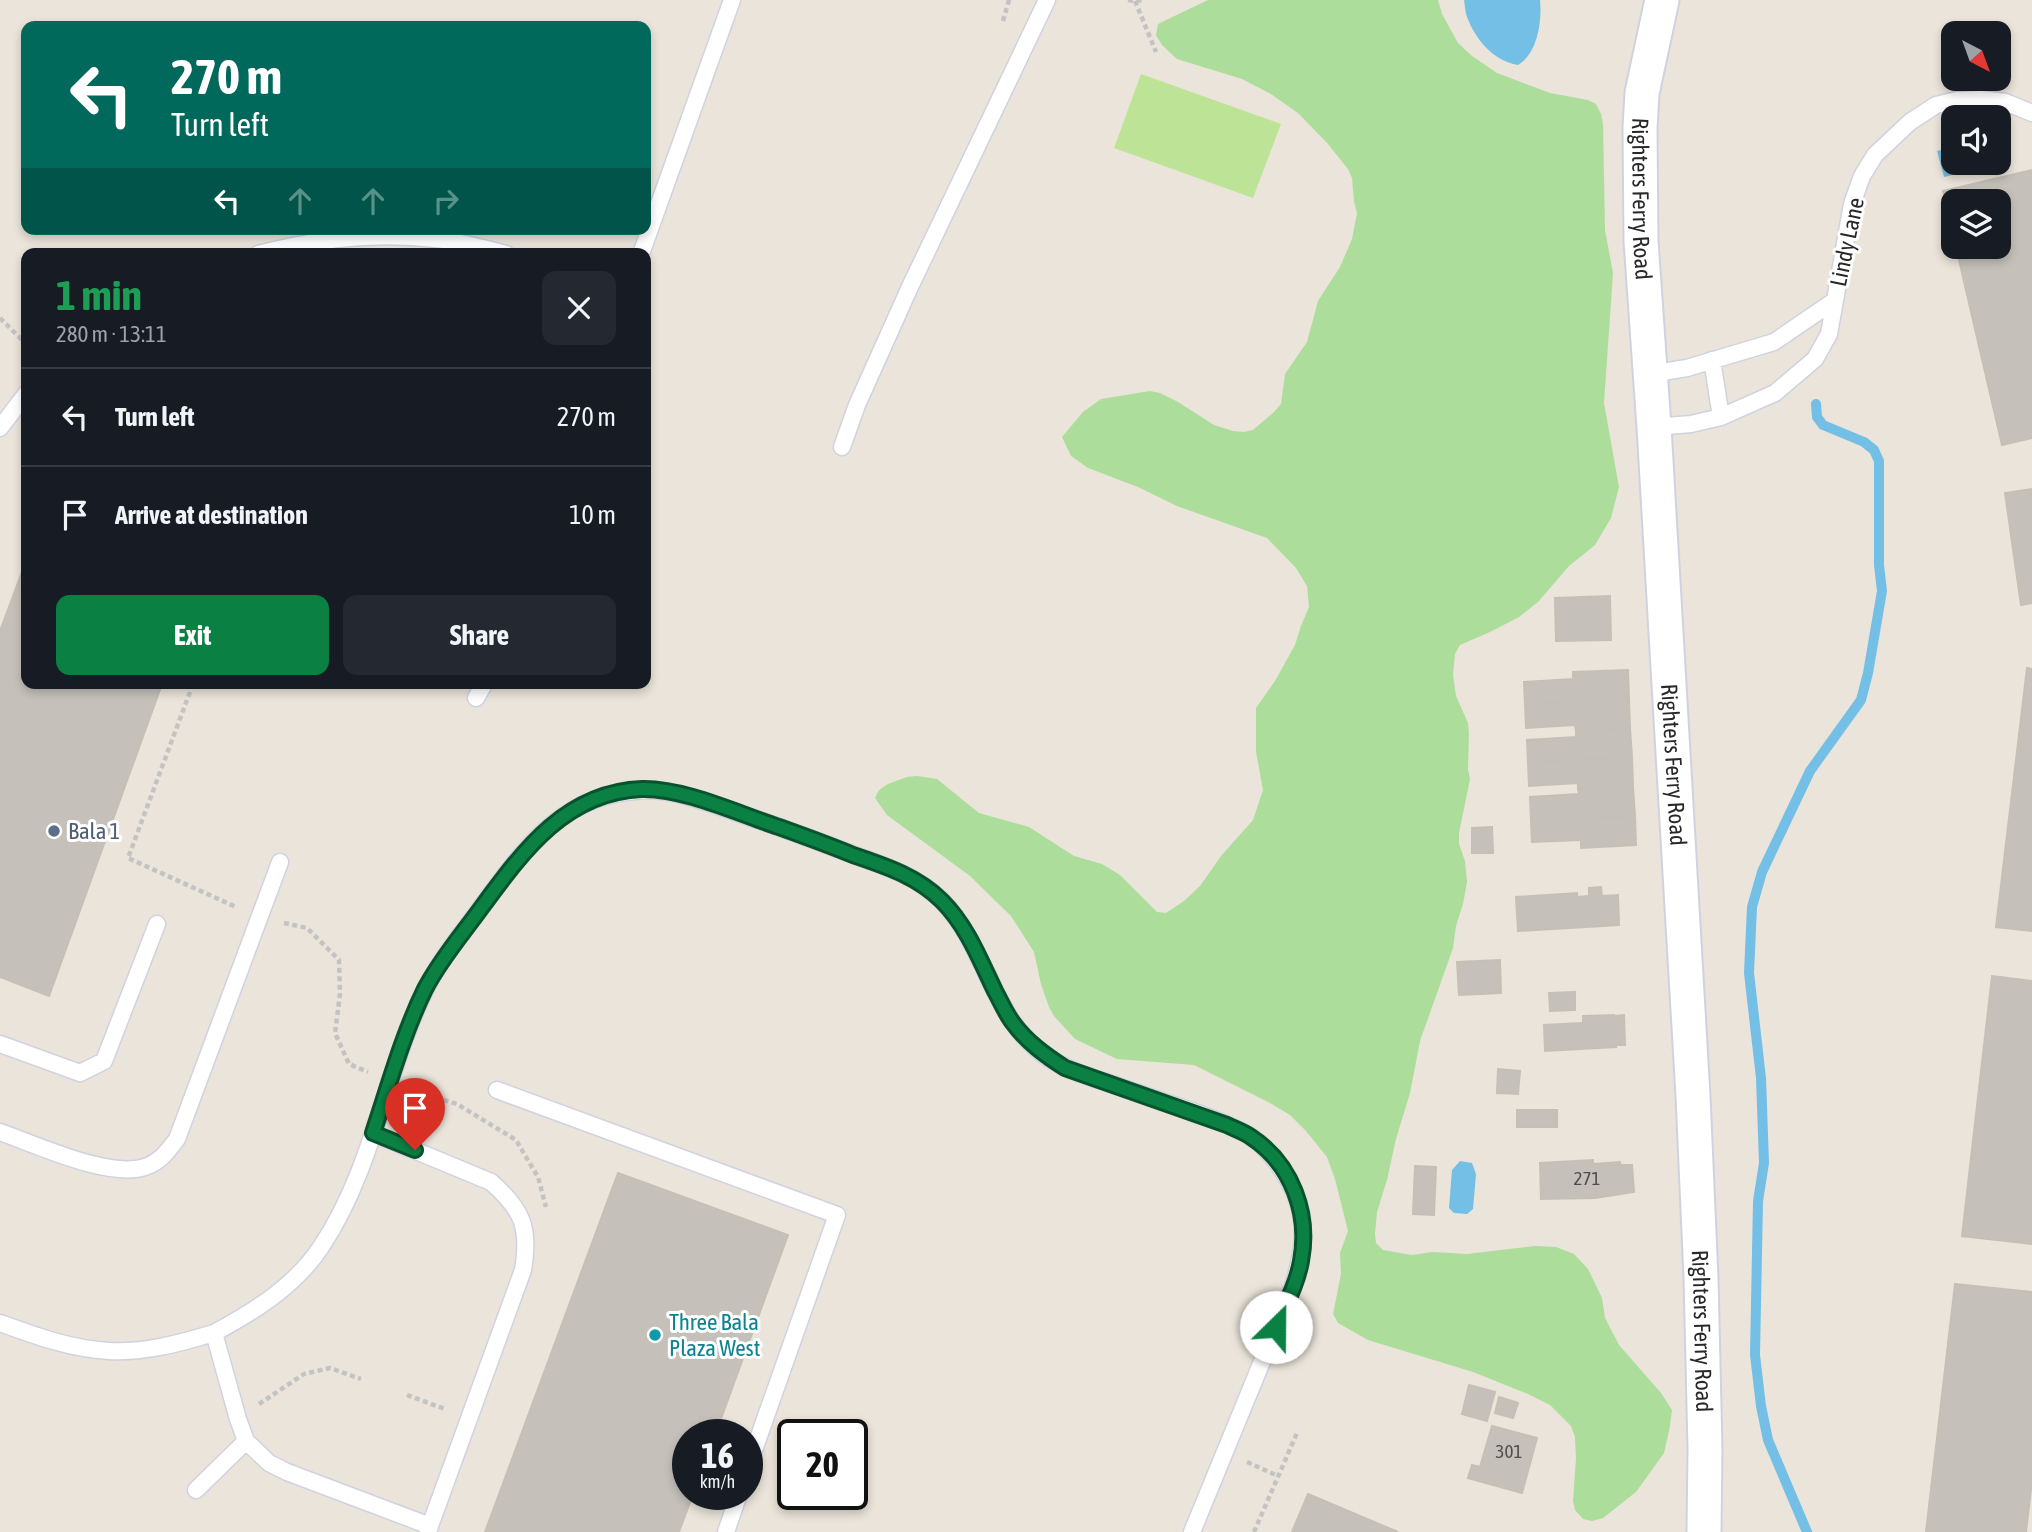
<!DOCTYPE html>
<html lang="en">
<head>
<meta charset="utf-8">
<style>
  body { margin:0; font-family:"Asap Condensed",sans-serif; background:#242831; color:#f1f3f6; height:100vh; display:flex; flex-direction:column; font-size:26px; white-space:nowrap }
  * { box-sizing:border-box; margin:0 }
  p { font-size:23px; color:#9ea1a6 }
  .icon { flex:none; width:38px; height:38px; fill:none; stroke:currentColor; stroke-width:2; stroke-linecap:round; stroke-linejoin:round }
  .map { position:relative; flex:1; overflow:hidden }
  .side { position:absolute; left:21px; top:248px; width:630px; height:441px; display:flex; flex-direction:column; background:#171b24; border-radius:14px; box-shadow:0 4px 10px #0003 }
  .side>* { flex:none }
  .guide { position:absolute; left:21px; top:21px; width:630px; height:214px; border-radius:14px; box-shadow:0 4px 10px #0003; background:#00695c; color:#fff; overflow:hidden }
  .needle { width:46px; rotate:139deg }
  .buttons { position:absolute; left:1941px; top:21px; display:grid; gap:14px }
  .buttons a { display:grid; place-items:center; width:70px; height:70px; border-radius:14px; background:#171b24; box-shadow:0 4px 10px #0003; font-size:35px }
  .speed { position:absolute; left:672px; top:1419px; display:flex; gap:14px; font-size:35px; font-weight:700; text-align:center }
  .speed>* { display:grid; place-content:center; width:91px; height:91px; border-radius:50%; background:#171b24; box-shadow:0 4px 10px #0003; line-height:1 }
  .speed small { font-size:18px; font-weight:400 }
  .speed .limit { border:4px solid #111; border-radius:10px; background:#fff; color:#111 }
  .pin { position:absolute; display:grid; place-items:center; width:60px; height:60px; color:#fff; margin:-72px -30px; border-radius:50% 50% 50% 0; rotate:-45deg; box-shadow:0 0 7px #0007 }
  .pin .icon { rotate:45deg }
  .me { position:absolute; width:77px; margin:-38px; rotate:23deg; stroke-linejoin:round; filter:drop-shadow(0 0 5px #0008) }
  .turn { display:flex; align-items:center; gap:24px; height:147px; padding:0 35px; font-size:32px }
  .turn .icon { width:91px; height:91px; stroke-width:2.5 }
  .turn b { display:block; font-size:49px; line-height:60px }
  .lanes { display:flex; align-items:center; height:66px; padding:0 35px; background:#0003; justify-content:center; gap:35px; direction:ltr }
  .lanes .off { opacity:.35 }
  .round { display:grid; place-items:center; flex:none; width:74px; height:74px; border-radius:14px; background:#242831 }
  .head { display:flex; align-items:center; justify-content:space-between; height:119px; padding:0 35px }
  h1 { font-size:42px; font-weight:700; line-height:52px; color:#1e9e55 }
  .button { display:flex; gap:14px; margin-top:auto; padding:14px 35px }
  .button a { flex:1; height:80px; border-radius:14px; background:#0b8043; color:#fff; font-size:28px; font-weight:700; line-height:80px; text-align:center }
  .button a+a { background:#242831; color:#f1f3f6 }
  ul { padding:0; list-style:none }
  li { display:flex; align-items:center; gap:21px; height:98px; padding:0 35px; border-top:2px solid #363941 }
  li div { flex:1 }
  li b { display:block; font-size:26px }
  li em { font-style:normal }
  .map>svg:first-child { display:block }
  .green { fill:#acdd9a }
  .pitch { fill:#bde496 }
  .water { fill:#74bfe6 }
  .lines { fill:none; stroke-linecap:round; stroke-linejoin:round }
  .stream { stroke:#74bfe6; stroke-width:10 }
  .building { fill:#c5c1ba; stroke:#c5c0b5; stroke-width:2 }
  .service-casing { stroke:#d0d2e0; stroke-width:19 }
  .minor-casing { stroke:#d0d2e0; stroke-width:37 }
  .path { stroke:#c3c3c3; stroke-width:4.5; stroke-dasharray:5 3.5; stroke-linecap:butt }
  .service { stroke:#fff; stroke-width:16 }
  .minor { stroke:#fff; stroke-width:33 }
  .route-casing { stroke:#07532c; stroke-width:18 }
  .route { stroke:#0b8043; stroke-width:12 }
  .service-dot { fill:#5c6f8a; stroke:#fff; stroke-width:2.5 }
  .culture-dot { fill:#0f9aa8; stroke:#fff; stroke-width:2.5 }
  .labels { text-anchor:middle; stroke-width:6; stroke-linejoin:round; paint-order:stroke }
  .number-label { font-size:19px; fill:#4f4e4c }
  .street-label { font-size:23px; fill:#282828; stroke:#fff }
  .service-label { font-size:23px; fill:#4e5e75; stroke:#fff; text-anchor:start }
  .culture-label { font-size:23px; fill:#0d838f; stroke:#fff; text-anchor:start }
</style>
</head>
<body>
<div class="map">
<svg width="2032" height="1532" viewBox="0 0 2032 1532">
  <rect width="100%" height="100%" fill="#eae4da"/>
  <path class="green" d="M 1208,0 L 1438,0 L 1442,14 L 1458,43 L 1472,56 L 1497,73 L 1550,93 L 1588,100 L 1596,104 L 1601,114 L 1603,124 L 1605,230 L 1613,273 L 1604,403 L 1619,487 L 1611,518 L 1595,545 L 1569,566 L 1538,602 L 1519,617 L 1490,632 L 1460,645 L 1455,654 L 1453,675 L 1456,696 L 1468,723 L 1469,733 L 1468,769 L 1470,779 L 1459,833 L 1459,844 L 1465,861 L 1467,882 L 1463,904 L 1456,926 L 1453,948 L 1420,1041 L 1410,1093 L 1396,1139 L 1387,1180 L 1377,1212 L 1375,1234 L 1376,1243 L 1383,1250 L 1412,1255 L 1433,1252 L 1467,1254 L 1535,1246 L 1556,1247 L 1574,1254 L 1588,1269 L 1602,1298 L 1605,1318 L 1619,1345 L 1661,1393 L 1672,1410 L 1669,1431 L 1664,1453 L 1636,1492 L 1603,1518 L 1592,1521 L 1583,1519 L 1575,1510 L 1573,1501 L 1576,1459 L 1575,1437 L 1571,1426 L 1550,1405 L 1528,1394 L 1473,1372 L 1368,1340 L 1338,1323 L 1333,1314 L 1341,1274 L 1340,1253 L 1348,1231 L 1335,1179 L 1327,1157 L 1306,1131 L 1290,1115 L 1270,1103 L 1194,1065 L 1117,1059 L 1075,1039 L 1054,1016 L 1049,1007 L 1041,984 L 1034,952 L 1011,916 L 970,876 L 887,815 L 875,798 L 879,790 L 888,784 L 907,777 L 917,776 L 937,779 L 979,813 L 1029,827 L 1074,856 L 1102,864 L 1120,875 L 1157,912 L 1166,913 L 1184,901 L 1200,886 L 1221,856 L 1253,820 L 1263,790 L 1256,752 L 1256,708 L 1275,681 L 1295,645 L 1301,626 L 1309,607 L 1307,586 L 1296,568 L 1267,538 L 1177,506 L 1138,487 L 1088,468 L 1071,456 L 1062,437 L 1083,412 L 1101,399 L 1150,391 L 1160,393 L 1178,402 L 1214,425 L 1233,431 L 1244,432 L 1253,430 L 1274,412 L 1281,404 L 1285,374 L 1307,342 L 1318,301 L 1340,267 L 1352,239 L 1357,213 L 1354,201 L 1352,178 L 1348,169 L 1328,144 L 1298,113 L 1271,94 L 1242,79 L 1177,59 L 1162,45 L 1156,35 L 1158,24 Z"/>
  <path class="pitch" d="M 1141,74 L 1281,124 L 1253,198 L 1114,148 Z"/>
  <path class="water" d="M 1464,0 L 1540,0 C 1542,21 1538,53 1518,65 C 1492,60 1476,40 1467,17 C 1465,12 1465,5 1464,0 Z
    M 2008,136 L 2011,149 L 2001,152 L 2003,163 L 1944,177 L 1937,151 L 1953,147 L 1953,163 L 1998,163 L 1999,138 Z
    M 1460,1161 L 1472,1163 L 1476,1174 L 1473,1209 L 1467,1214 L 1454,1213 L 1449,1208 L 1452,1170 Z"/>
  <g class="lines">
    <path class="stream" d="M 1807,1532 L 1768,1440 L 1761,1406 L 1755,1355 L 1758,1201 L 1764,1163 L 1761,1078 L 1749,973 L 1752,907 L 1762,872 L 1810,771 L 1861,700 L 1868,673 L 1882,591 L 1879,565 L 1879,461 L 1874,450 L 1864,442 L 1823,425 L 1817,417 L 1816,404"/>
  </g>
  <path class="building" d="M 2032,170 L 2032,438 L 2002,445 L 1956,247 L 1998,247 L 1998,201 L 1953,201 L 1953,235 L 1943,191 Z
    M 2032,489 L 2032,603 L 2021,605 L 2005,493 Z
    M 26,561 L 26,684 L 162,684 L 49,996 L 0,977 L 0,631 Z
    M 1610,596 L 1611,640 L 1556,641 L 1555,598 Z
    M 2027,668 L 2032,669 L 2032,931 L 1996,927 Z
    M 1628,670 L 1629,699 L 1525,704 L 1524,682 L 1573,679 L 1573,672 Z
    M 1629,699 L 1630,728 L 1576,731 L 1575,725 L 1526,728 L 1525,704 Z
    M 1630,728 L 1632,757 L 1528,762 L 1527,740 L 1576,737 L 1576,731 Z
    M 1632,757 L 1633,787 L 1578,789 L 1578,783 L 1529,786 L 1528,762 Z
    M 1633,787 L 1635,816 L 1531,821 L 1530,797 L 1579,794 L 1578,789 Z
    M 1635,816 L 1636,845 L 1581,848 L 1581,840 L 1532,842 L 1531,821 Z
    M 1492,827 L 1493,853 L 1472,853 L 1472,828 Z
    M 1601,887 L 1602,896 L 1618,895 L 1619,925 L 1518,931 L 1516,897 L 1577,893 L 1577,897 L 1589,896 L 1589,888 Z
    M 1500,960 L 1501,993 L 1459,995 L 1457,962 Z
    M 1992,976 L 2032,981 L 2032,1244 L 1962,1236 Z
    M 1575,992 L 1575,1010 L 1550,1011 L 1549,993 Z
    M 1614,1015 L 1614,1016 L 1624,1015 L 1625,1045 L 1616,1045 L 1616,1047 L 1545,1051 L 1544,1025 L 1583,1023 L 1583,1016 Z
    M 1498,1069 L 1520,1071 L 1518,1094 L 1497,1093 Z
    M 1517,1110 L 1557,1110 L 1557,1127 L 1517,1127 Z
    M 1593,1160 L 1593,1164 L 1620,1162 L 1620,1165 L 1632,1165 L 1634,1192 L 1595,1198 L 1541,1199 L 1540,1163 Z
    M 1415,1166 L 1436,1167 L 1434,1215 L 1413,1214 Z
    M 618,1173 L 788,1235 L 715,1435 L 688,1435 L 688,1494 L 693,1494 L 679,1532 L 485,1532 Z
    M 1955,1284 L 2032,1292 L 2032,1480 L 2026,1532 L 1926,1532 Z
    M 1469,1385 L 1495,1392 L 1487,1421 L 1462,1414 Z
    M 1499,1397 L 1518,1403 L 1513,1418 L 1495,1413 Z
    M 1492,1426 L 1537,1438 L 1522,1493 L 1468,1478 L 1472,1465 L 1480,1467 Z
    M 1308,1494 L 1398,1532 L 1292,1532 Z"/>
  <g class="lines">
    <g class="service-casing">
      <path id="service" d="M 258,254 C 315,239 378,232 436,239 C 460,242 483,248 506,254
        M 641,254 L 732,0
        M 1712,360 L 1721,417
        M 1650,374 L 1687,368 L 1774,342 L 1834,301
        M 1654,427 L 1691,424 L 1721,417 L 1775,393 L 1815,359 L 1829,334 L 1852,204 L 1862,176 L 1875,155 L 1910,122 L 1936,105 L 1957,100 L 1981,99 L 2005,102 L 2032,113
        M 0,428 L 26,394
        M 842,447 L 857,405 L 909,289 L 1047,0
        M 476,698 L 484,684
        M 0,1044 L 80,1073 L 104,1061 L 157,924
        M 497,1090 L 837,1215 L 747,1470
        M 0,1132 C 37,1145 110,1179 145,1167 C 160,1162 168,1151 177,1139 L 280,862
        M 373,1133 L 491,1182 C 523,1210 530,1228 523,1270 L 430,1526
        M 0,1323 C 36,1336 71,1349 109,1351 C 145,1353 180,1343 214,1333 L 238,1419 L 246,1441 L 269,1463 L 287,1472 L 430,1526 L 428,1532
        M 214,1333 C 255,1311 295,1286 321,1247 C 373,1169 385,1073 425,990 C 439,961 461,935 480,909 C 518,858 553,804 620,793 C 637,790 652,789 669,792 C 703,799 736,813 770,824 C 798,834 826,844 854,855 C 885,866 916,876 940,899 C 986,944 991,1016 1043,1054 C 1067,1072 1098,1079 1126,1089 C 1165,1103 1212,1115 1248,1135 C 1260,1142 1269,1152 1277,1163 C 1308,1204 1308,1238 1293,1286 L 1192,1532
        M 196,1490 L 246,1441
        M 726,1532 L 739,1494"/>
    </g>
    <g class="minor-casing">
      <g id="minor">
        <path id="s1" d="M 1662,0 L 1642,93 L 1640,128 L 1641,241 L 1654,427 L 1693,1096 L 1701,1278 L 1705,1449 L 1704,1532"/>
      </g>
    </g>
    <path class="path" d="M 1128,0 L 1135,1 L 1143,0
      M 1135,1 L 1156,52
      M 1003,21 L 1009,0
      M 0,318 L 26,344
      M 193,684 L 128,858 L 236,907
      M 284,923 L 307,928 L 339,960 L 340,994 L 335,1033 L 349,1064 L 368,1072
      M 411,1090 L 457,1104 L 516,1140 L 538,1177 L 546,1207
      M 407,1395 L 445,1409
      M 259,1404 L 304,1374 L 330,1368 L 361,1379
      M 1247,1462 L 1278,1476
      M 1254,1532 L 1297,1433"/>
    <use href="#service" class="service"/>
    <use href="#minor" class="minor"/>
  </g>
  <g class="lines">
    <g class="route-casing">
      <path id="route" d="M 415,1150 L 373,1133 C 389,1085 403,1034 425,989 C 439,962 459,938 476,915 C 519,857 562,792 642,789 C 684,788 739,814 779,827 C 804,836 829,845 853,855 C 885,866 917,876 942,901 C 967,926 980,960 995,991 C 1001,1002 1006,1014 1013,1023 C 1027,1042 1045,1055 1065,1068 L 1227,1125 C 1235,1129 1244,1132 1251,1137 C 1292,1164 1310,1214 1301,1261 C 1297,1284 1285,1306 1276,1327"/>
    </g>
    <use href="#route" class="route"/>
  </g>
  <circle class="service-dot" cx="54" cy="831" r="7"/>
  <circle class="culture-dot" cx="655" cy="1335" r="7"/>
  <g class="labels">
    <g class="number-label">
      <text x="1587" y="1185">271</text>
      <text x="1509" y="1458">301</text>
    </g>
    <g class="street-label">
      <text dy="8" stroke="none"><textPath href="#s1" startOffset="201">Righters Ferry Road</textPath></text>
      <text transform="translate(1847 242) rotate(-78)" y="8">Lindy Lane</text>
      <text dy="8" stroke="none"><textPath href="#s1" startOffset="768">Righters Ferry Road</textPath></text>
      <text dy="8" stroke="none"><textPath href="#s1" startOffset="1335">Righters Ferry Road</textPath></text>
    </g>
    <g class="service-label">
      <text x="68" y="839">Bala 1</text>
    </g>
    <g class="culture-label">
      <text x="669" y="1330">Three Bala<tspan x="669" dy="26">Plaza West</tspan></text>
    </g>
  </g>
</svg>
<div class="buttons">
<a><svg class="needle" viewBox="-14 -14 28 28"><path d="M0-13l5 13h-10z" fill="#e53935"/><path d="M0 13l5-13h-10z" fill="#9ea1a6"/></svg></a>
<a><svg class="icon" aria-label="sound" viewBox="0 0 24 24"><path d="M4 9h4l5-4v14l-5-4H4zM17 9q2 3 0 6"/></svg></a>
<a><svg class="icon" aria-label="layers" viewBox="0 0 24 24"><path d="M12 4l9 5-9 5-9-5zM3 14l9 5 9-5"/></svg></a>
</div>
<div class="speed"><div>16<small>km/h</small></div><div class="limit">20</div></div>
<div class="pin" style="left:415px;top:1150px;background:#d93025"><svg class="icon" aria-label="arrive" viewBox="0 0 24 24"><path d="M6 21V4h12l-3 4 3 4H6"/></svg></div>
<svg class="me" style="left:1276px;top:1327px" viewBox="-20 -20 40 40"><circle r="19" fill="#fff"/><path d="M0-13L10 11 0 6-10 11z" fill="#0b8043"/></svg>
<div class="guide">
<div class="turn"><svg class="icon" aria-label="left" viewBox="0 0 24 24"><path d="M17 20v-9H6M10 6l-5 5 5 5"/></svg><div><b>270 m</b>Turn left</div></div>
<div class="lanes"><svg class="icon" aria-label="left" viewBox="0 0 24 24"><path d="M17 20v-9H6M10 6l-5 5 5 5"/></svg><svg class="icon off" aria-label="ahead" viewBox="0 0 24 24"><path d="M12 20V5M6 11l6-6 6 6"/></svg><svg class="icon off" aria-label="ahead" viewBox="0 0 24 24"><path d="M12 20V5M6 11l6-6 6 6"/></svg><svg class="icon off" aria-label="right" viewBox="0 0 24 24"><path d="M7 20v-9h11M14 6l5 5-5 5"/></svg></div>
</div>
<section class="side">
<div class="head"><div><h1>1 min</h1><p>280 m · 13:11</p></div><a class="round"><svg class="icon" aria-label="close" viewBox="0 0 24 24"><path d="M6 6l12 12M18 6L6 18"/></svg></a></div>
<ul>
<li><svg class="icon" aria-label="left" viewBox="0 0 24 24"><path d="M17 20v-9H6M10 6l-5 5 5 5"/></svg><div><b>Turn left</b></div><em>270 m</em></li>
<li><svg class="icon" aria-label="arrive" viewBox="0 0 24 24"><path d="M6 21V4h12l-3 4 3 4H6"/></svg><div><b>Arrive at destination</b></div><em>10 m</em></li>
</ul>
<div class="button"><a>Exit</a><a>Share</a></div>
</section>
</div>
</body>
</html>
